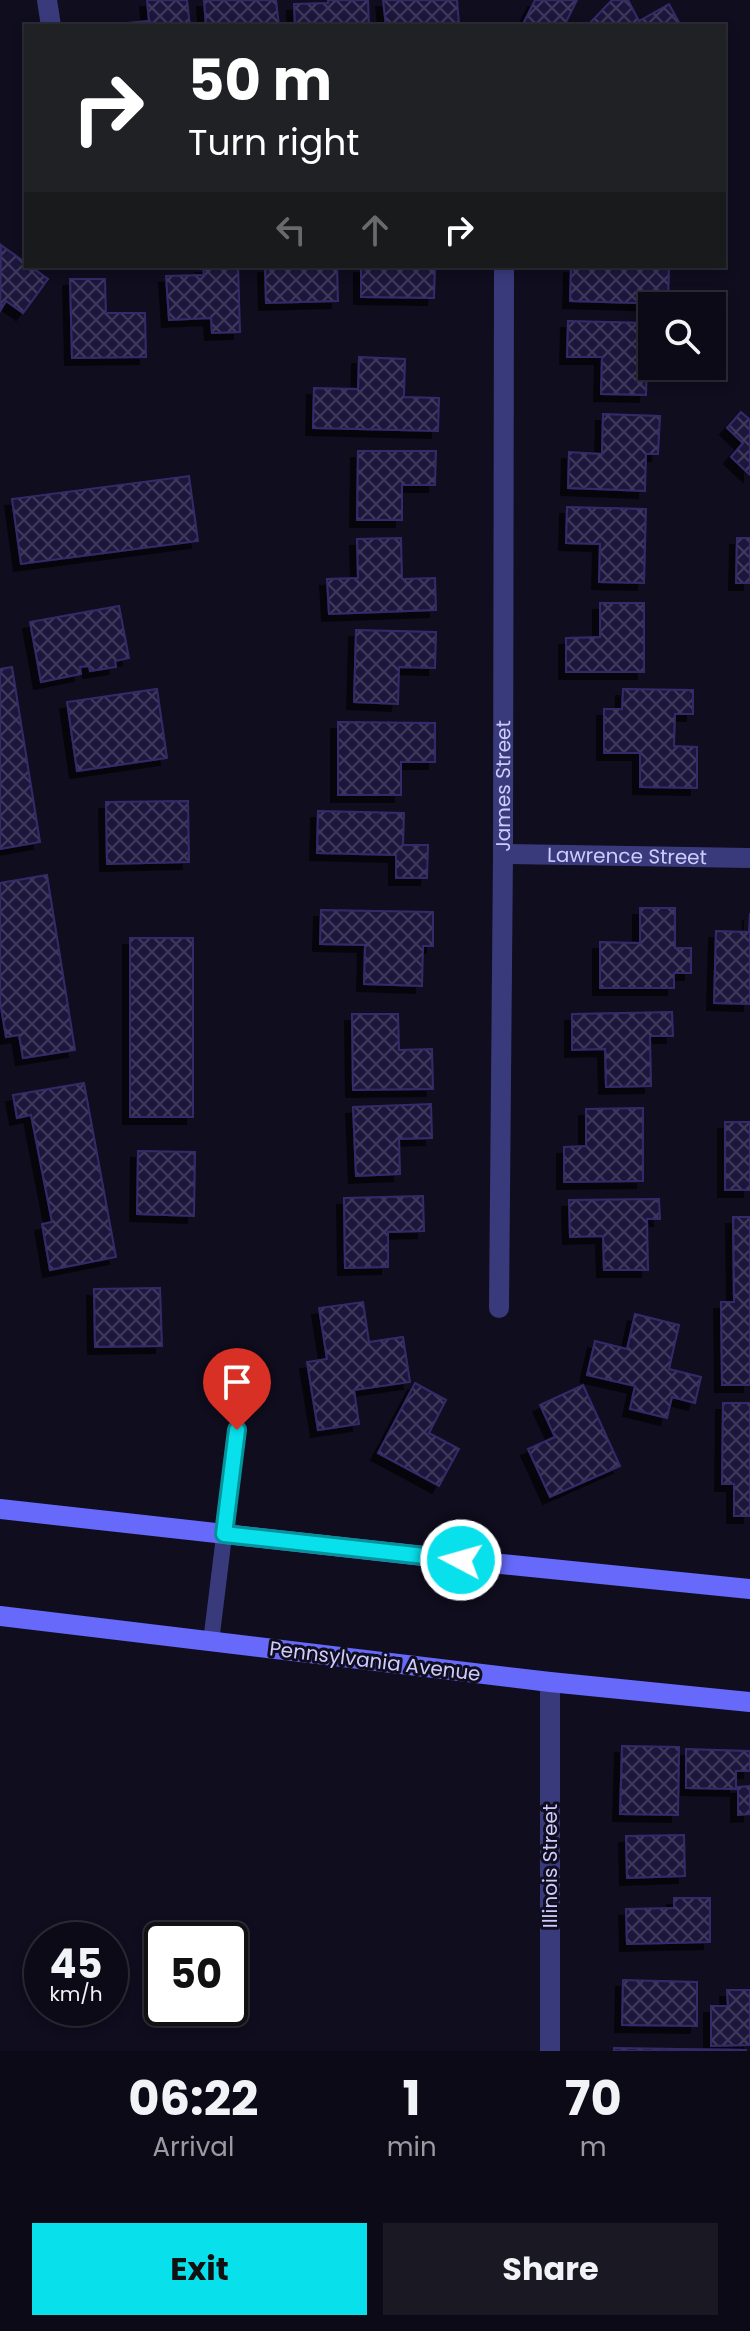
<!DOCTYPE html>
<html lang="en">
<head>
<meta charset="utf-8">
<style>
  body { margin:0; font-family:Poppins,sans-serif; background:#191823; color:#f1f3f6; height:100vh; display:flex; flex-direction:column; font-size:30px; white-space:nowrap }
  * { box-sizing:border-box; margin:0 }
  p { font-size:26px; color:#9a9aa1 }
  .icon { flex:none; width:44px; height:44px; fill:none; stroke:currentColor; stroke-width:2; stroke-linecap:round; stroke-linejoin:round }
  .map { position:relative; height:2051px; overflow:hidden }
  .sheet { display:flex; flex-direction:column; background:#0b0a16; flex:1 }
  .sheet>* { flex:none }
  .top-card { position:absolute; left:24px; top:24px; width:702px; height:244px; border-radius:0px; box-shadow:0 4px 12px #0003,0 0 0 2px #2b2b35; background:#202124; color:#fff; overflow:hidden }
  .buttons { position:absolute; left:638px; top:292px; display:grid; gap:16px }
  .buttons a { display:grid; place-items:center; width:88px; height:88px; border-radius:0px; background:#0b0a16; box-shadow:0 4px 12px #0003,0 0 0 2px #2b2b35; font-size:40px }
  .speed { position:absolute; left:24px; top:1922px; display:flex; gap:16px; font-size:40px; font-weight:700; text-align:center }
  .speed>* { display:grid; place-content:center; width:104px; height:104px; border-radius:50%; background:#0b0a16; box-shadow:0 4px 12px #0003,0 0 0 2px #2b2b35; line-height:1 }
  .speed small { font-size:20px; font-weight:400 }
  .speed .limit { border:4px solid #111; border-radius:12px; background:#fff; color:#111 }
  .pin { position:absolute; display:grid; place-items:center; width:68px; height:68px; color:#fff; margin:-82px -34px; border-radius:50% 50% 50% 0; rotate:-45deg; box-shadow:0 0 8px #0007 }
  .pin .icon { rotate:45deg }
  .me { position:absolute; width:88px; margin:-44px; rotate:276deg; stroke-linejoin:round; filter:drop-shadow(0 0 6px #0008) }
  .turn { display:flex; align-items:center; gap:28px; height:168px; padding:0 32px; font-size:36px }
  .turn .icon { width:104px; height:104px; stroke-width:2.5 }
  .turn b { display:block; font-size:56px; line-height:68px }
  .lanes { display:flex; align-items:center; height:76px; padding:0 32px; background:#0003; justify-content:center; gap:40px; direction:ltr }
  .lanes .off { opacity:.35 }
  .eta { display:flex; justify-content:space-evenly; align-items:center; height:136px; text-align:center }
  .eta b { font-size:48px; font-weight:700; line-height:56px }
  .primary-button { display:flex; gap:16px; margin-top:auto; padding:16px 32px }
  .primary-button a { flex:1; height:92px; border-radius:0px; background:#08e0ec; color:#111; font-size:32px; font-weight:700; line-height:92px; text-align:center }
  .primary-button a+a { background:#191823; color:#f1f3f6 }
  .map>svg:first-child { display:block }
  .building { fill:url(#building-cross-hatch); stroke:#352c69; stroke-width:2; filter:url(#shadow) }
  .lines { fill:none; stroke-linecap:round; stroke-linejoin:round }
  .service { stroke:#393a7b; stroke-width:16 }
  .minor { stroke:#393a7b; stroke-width:20 }
  .secondary { stroke:#6669f9; stroke-width:20 }
  .route-casing { stroke:#059299; stroke-width:20 }
  .route { stroke:#08e0ec; stroke-width:14 }
  .labels { text-anchor:middle; stroke-width:6; stroke-linejoin:round; paint-order:stroke }
  .street-label { font-size:20px; fill:#cecbfd; stroke:#0f0d1e }
</style>
</head>
<body>
<div class="map">
<svg width="750" height="2051" viewBox="0 0 750 2051">
  <defs>
    <pattern id="building-cross-hatch" width="8" height="8" patternUnits="userSpaceOnUse" patternTransform="scale(2)"><rect width="8" height="8" fill="#1f193e"/><path d="M0 0l8 8M0 8l8-8" fill="none" stroke="#3e395b"/></pattern>
    <filter id="shadow"><feDropShadow dx="-7" dy="7" stdDeviation="0" flood-color="#0009"/></filter>
  </defs>
  <rect width="100%" height="100%" fill="#0f0d1e"/>
  <path class="building" d="M 147,0 L 187,0 L 190,26 L 117,26 L 117,24 L 149,21 Z
    M 204,0 L 276,0 L 279,26 L 206,26 Z
    M 328,0 L 368,0 L 369,26 L 295,26 L 294,4 L 328,3 Z
    M 383,0 L 457,0 L 459,24 L 386,26 Z
    M 535,0 L 577,0 L 564,26 L 522,26 Z
    M 612,0 L 628,0 L 639,21 L 669,4 L 681,26 L 587,26 Z
    M 1,245 L 26,263 L 26,266 L 30,266 L 48,279 L 23,313 L 6,301 L 0,311 Z
    M 203,266 L 238,266 L 240,332 L 212,333 L 211,318 L 169,320 L 166,276 L 204,275 Z
    M 265,266 L 337,266 L 338,301 L 266,303 Z
    M 361,266 L 435,266 L 434,298 L 361,297 Z
    M 571,266 L 669,267 L 668,304 L 570,301 Z
    M 70,279 L 105,279 L 106,313 L 145,313 L 146,357 L 72,358 Z
    M 568,321 L 648,323 L 646,395 L 601,394 L 602,357 L 567,357 Z
    M 359,357 L 405,359 L 404,397 L 439,398 L 438,431 L 313,428 L 314,388 L 358,389 Z
    M 741,412 L 750,420 L 750,475 L 731,457 L 743,443 L 727,428 Z
    M 603,414 L 660,416 L 658,454 L 646,454 L 645,491 L 568,488 L 569,452 L 602,454 Z
    M 358,451 L 436,451 L 435,485 L 402,485 L 402,520 L 357,520 Z
    M 189,476 L 198,541 L 21,564 L 12,499 Z
    M 567,507 L 646,509 L 644,583 L 599,582 L 600,544 L 566,543 Z
    M 401,538 L 402,579 L 435,578 L 436,610 L 329,614 L 327,579 L 358,578 L 357,539 Z
    M 737,538 L 750,538 L 750,583 L 736,583 Z
    M 600,603 L 644,603 L 644,672 L 566,672 L 566,638 L 600,637 Z
    M 119,606 L 129,658 L 115,661 L 116,667 L 90,671 L 89,666 L 80,667 L 81,674 L 41,682 L 30,622 Z
    M 356,630 L 436,632 L 435,668 L 399,667 L 398,704 L 354,702 Z
    M 12,667 L 40,842 L 0,849 L 0,669 Z
    M 157,689 L 167,758 L 77,771 L 67,702 Z
    M 623,689 L 693,690 L 693,714 L 675,714 L 674,746 L 697,747 L 697,788 L 640,787 L 640,753 L 604,753 L 604,709 L 622,709 Z
    M 338,722 L 435,723 L 435,762 L 401,762 L 401,795 L 338,795 Z
    M 188,801 L 189,862 L 107,864 L 106,802 Z
    M 318,811 L 404,813 L 403,845 L 428,845 L 427,878 L 396,878 L 396,855 L 317,853 Z
    M 47,875 L 75,1050 L 23,1058 L 19,1035 L 6,1037 L 0,1001 L 0,883 Z
    M 640,908 L 675,908 L 675,948 L 691,948 L 691,973 L 674,973 L 674,988 L 600,988 L 600,942 L 640,943 Z
    M 321,910 L 433,912 L 433,946 L 423,946 L 422,986 L 364,984 L 365,945 L 320,944 Z
    M 750,913 L 750,1004 L 714,1003 L 716,931 L 749,932 Z
    M 130,938 L 193,938 L 193,1117 L 130,1117 Z
    M 672,1012 L 673,1036 L 650,1036 L 651,1086 L 606,1087 L 605,1049 L 572,1050 L 572,1014 Z
    M 352,1014 L 398,1014 L 399,1050 L 432,1049 L 433,1089 L 353,1090 Z
    M 84,1083 L 116,1257 L 50,1270 L 42,1224 L 52,1222 L 31,1115 L 17,1118 L 13,1095 Z
    M 431,1104 L 432,1138 L 399,1139 L 400,1174 L 356,1176 L 353,1107 Z
    M 643,1108 L 643,1181 L 564,1182 L 564,1147 L 586,1146 L 586,1109 Z
    M 725,1122 L 750,1122 L 750,1190 L 725,1190 Z
    M 138,1151 L 195,1152 L 194,1216 L 137,1214 Z
    M 423,1196 L 424,1231 L 388,1232 L 388,1267 L 345,1268 L 344,1198 Z
    M 659,1199 L 660,1219 L 647,1219 L 648,1270 L 604,1270 L 603,1236 L 570,1237 L 569,1200 Z
    M 733,1217 L 750,1217 L 750,1385 L 722,1385 L 721,1302 L 734,1302 Z
    M 160,1288 L 162,1346 L 95,1347 L 94,1289 Z
    M 363,1302 L 369,1342 L 403,1337 L 410,1382 L 354,1390 L 359,1424 L 318,1430 L 307,1362 L 327,1359 L 319,1308 Z
    M 635,1314 L 679,1325 L 669,1369 L 701,1377 L 695,1403 L 672,1397 L 667,1418 L 630,1409 L 635,1386 L 587,1375 L 595,1341 L 627,1349 Z
    M 415,1383 L 446,1400 L 429,1433 L 459,1449 L 439,1486 L 378,1453 Z
    M 583,1385 L 620,1466 L 550,1497 L 528,1449 L 555,1437 L 540,1405 Z
    M 723,1403 L 750,1403 L 750,1516 L 734,1516 L 734,1484 L 722,1484 Z
    M 622,1746 L 679,1747 L 678,1815 L 620,1814 Z
    M 686,1749 L 750,1751 L 750,1771 L 736,1771 L 736,1789 L 686,1788 Z
    M 750,1786 L 750,1814 L 738,1815 L 738,1787 Z
    M 684,1835 L 685,1876 L 627,1878 L 626,1836 Z
    M 674,1898 L 710,1898 L 710,1942 L 627,1944 L 626,1909 L 674,1908 Z
    M 623,1980 L 697,1982 L 697,2026 L 622,2025 Z
    M 727,1990 L 750,1990 L 750,2045 L 711,2046 L 711,2006 L 728,2006 Z
    M 614,2048 L 746,2050 L 746,2051 L 614,2051 Z"/>
  <g class="lines">
    <path class="service" d="M 211,1642 L 237,1430"/>
    <g class="minor">
      <path d="M 47,0 L 51,26"/>
      <path id="s1" d="M 503,854 L 750,858"/>
      <path id="s2" d="M 499,1308 L 503,854 L 504,266"/>
      <path d="M 550,2051 L 550,1682"/>
    </g>
    <path class="secondary" d="M 0,1509 L 432,1557 L 750,1589
      M 0,1616 L 550,1682 L 750,1702"/>
  </g>
  <g class="lines">
    <g class="route-casing">
      <path id="route" d="M 237,1430 L 224,1534 L 461,1560"/>
    </g>
    <use href="#route" class="route"/>
  </g>
  <g class="labels">
    <g class="street-label">
      <text dy="7" stroke="none"><textPath href="#s2" startOffset="522">James Street</textPath></text>
      <text dy="7" stroke="none"><textPath href="#s1" startOffset="124">Lawrence Street</textPath></text>
      <text transform="translate(375 1661) rotate(7)" y="7">Pennsylvania Avenue</text>
      <text transform="translate(550 1866) rotate(-90)" y="7">Illinois Street</text>
    </g>
  </g>
</svg>
<div class="buttons">
<a><svg class="icon" aria-label="search" viewBox="0 0 24 24"><circle cx="10" cy="10" r="6"/><path d="M15 15l6 6"/></svg></a>
</div>
<div class="speed"><div>45<small>km/h</small></div><div class="limit">50</div></div>
<div class="pin" style="left:237px;top:1430px;background:#d93025"><svg class="icon" aria-label="arrive" viewBox="0 0 24 24"><path d="M6 21V4h12l-3 4 3 4H6"/></svg></div>
<svg class="me" style="left:461px;top:1560px" viewBox="-20 -20 40 40"><circle r="17" fill="#08e0ec" stroke="#fff" stroke-width="3"/><path d="M0-11L8 9 0 5-8 9z" fill="#fff"/></svg>
<div class="top-card">
<div class="turn"><svg class="icon" aria-label="right" viewBox="0 0 24 24"><path d="M7 20v-9h11M14 6l5 5-5 5"/></svg><div><b>50 m</b>Turn right</div></div>
<div class="lanes"><svg class="icon off" aria-label="left" viewBox="0 0 24 24"><path d="M17 20v-9H6M10 6l-5 5 5 5"/></svg><svg class="icon off" aria-label="ahead" viewBox="0 0 24 24"><path d="M12 20V5M6 11l6-6 6 6"/></svg><svg class="icon" aria-label="right" viewBox="0 0 24 24"><path d="M7 20v-9h11M14 6l5 5-5 5"/></svg></div>
</div>
</div>
<section class="sheet">
<div class="eta">
<div><b>06:22</b><p>Arrival</p></div>
<div><b>1</b><p>min</p></div>
<div><b>70</b><p>m</p></div>
</div>
<div class="primary-button"><a>Exit</a><a>Share</a></div>
</section>
</body>
</html>
